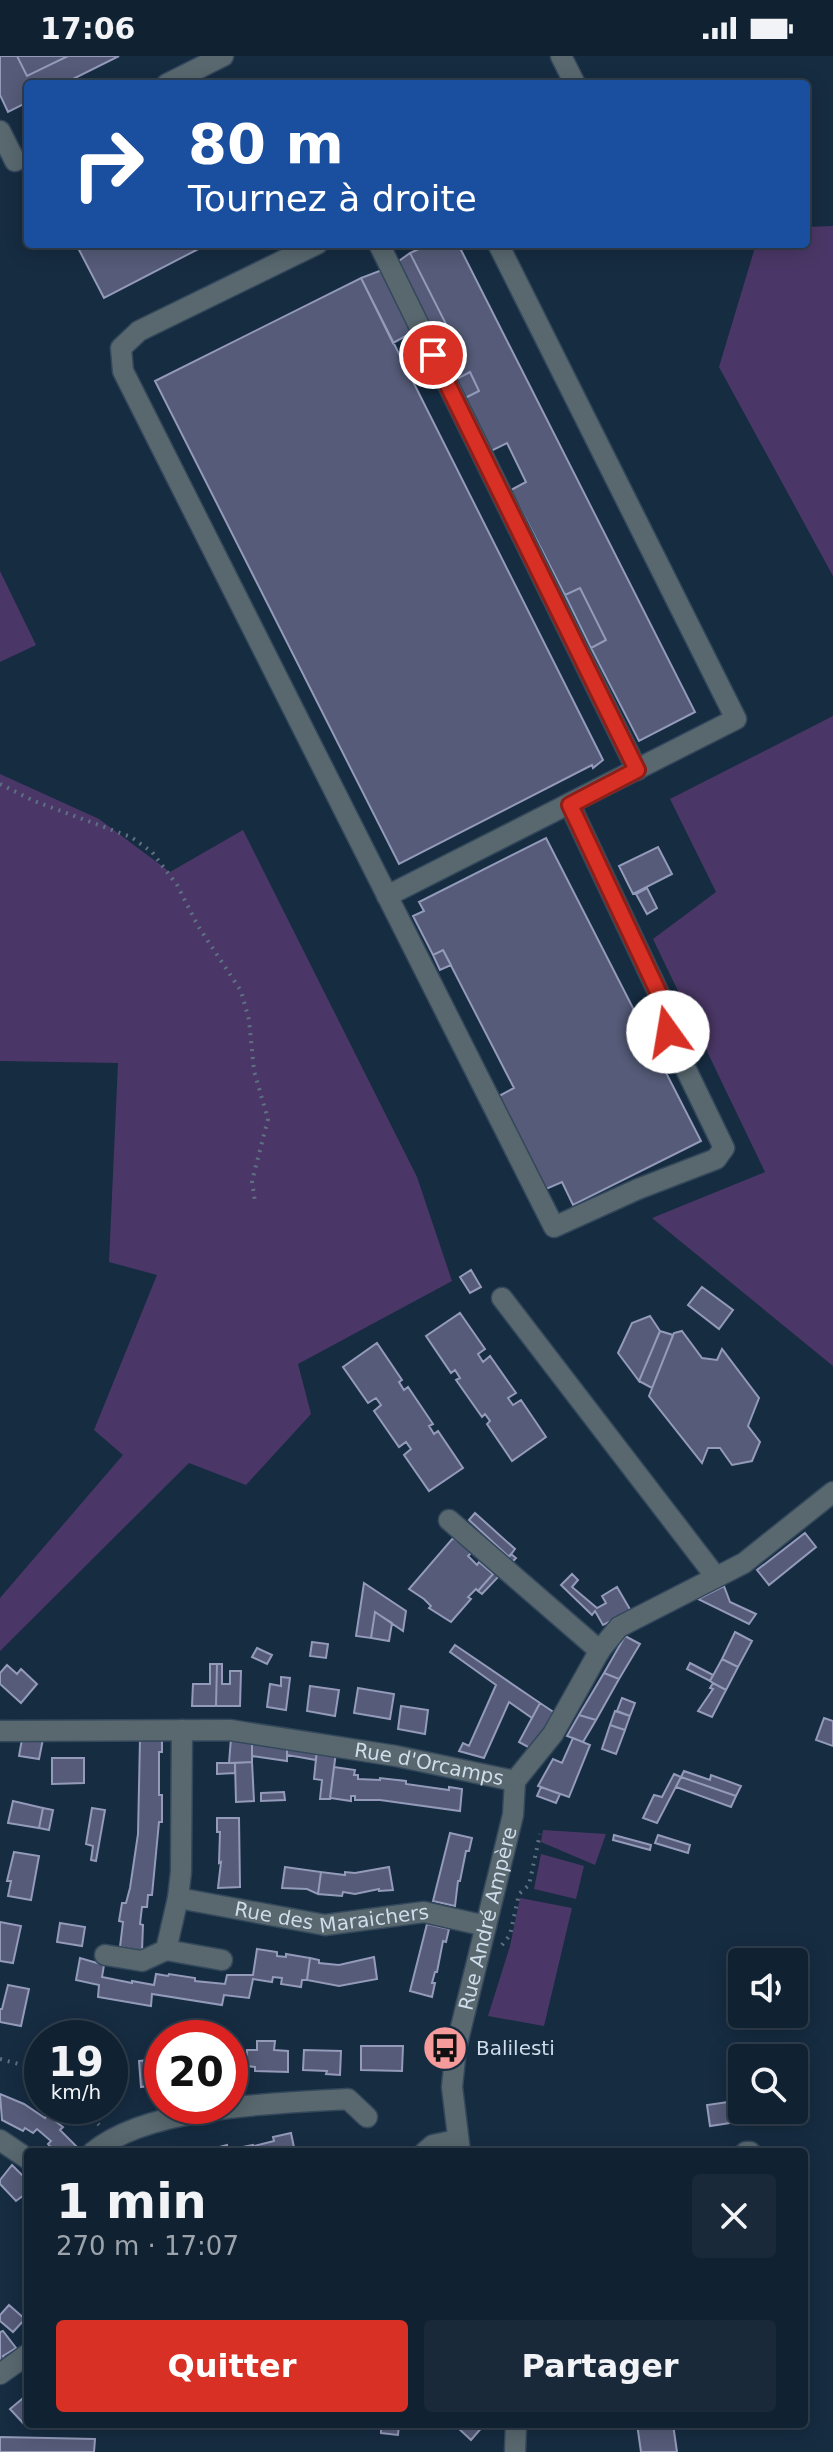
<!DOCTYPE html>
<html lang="fr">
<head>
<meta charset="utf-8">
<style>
  body { margin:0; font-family:"DejaVu Sans",sans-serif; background:#192939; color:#f1f3f6; height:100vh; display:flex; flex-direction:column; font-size:30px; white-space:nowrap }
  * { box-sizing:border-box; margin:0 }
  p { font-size:26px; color:#9ca3ab }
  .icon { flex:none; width:44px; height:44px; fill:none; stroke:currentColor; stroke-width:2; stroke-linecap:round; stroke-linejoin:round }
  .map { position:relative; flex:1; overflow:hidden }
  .panel { position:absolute; left:24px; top:2092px; width:784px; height:280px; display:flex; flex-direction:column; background:#102131; border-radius:8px; box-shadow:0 4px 20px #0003,0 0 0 2px #303e4d }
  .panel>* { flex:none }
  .guide { position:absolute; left:24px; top:24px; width:786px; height:168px; border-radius:8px; box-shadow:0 4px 20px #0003,0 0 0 2px #303e4d; background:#1a4fa0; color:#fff; overflow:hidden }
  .tools { position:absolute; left:728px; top:1892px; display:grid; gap:16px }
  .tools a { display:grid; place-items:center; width:80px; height:80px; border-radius:8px; background:#102131; box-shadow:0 4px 20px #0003,0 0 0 2px #303e4d; font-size:40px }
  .speed { position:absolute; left:24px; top:1964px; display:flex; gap:16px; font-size:40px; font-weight:700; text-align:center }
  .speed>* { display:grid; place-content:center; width:104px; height:104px; border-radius:50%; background:#102131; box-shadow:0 4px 20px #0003,0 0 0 2px #303e4d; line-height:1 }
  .speed small { font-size:20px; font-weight:400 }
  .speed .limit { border:12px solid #d22; background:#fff; color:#111 }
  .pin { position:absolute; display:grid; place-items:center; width:68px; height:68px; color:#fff; margin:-34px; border:4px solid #fff; border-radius:50%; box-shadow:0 2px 8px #0007 }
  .me { position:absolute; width:88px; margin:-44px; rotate:347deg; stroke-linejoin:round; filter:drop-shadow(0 0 6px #0008) }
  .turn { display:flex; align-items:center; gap:28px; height:168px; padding:0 32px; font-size:36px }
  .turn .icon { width:104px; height:104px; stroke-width:2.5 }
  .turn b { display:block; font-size:56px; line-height:68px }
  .round { display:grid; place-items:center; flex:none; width:84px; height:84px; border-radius:8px; background:#192939 }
  .summary { display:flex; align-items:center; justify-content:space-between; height:136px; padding:0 32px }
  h1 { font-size:48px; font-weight:800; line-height:60px }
  .button { display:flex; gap:16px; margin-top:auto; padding:16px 32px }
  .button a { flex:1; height:92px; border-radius:8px; background:#d93025; color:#fff; font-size:32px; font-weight:800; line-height:92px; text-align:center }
  .button a+a { background:#192939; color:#f1f3f6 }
  .status { display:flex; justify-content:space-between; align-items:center; height:56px; padding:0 40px; background:#102131; direction:ltr }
  .status svg { height:22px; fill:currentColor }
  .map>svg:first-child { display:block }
  .green { fill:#4b3767 }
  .building { fill:#555b78; stroke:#939aba; stroke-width:2 }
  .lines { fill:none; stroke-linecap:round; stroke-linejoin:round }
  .minor-casing { stroke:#34485c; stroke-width:23 }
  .path { stroke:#5e7183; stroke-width:4; stroke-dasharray:2 6; stroke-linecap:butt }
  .minor { stroke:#58686e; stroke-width:20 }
  .route-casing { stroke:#8d1f18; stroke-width:20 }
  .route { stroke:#d93025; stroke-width:14 }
  .labels { text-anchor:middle; stroke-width:8; stroke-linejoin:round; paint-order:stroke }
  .street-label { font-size:20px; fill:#cfdcea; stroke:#162c41 }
  .poi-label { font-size:20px; fill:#cfdcea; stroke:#162c41; text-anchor:start }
</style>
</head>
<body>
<div class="status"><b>17:06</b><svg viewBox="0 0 49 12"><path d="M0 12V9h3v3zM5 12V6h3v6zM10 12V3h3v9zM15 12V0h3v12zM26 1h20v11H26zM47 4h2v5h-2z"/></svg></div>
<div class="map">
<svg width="833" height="2396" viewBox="0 0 833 2396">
  <rect width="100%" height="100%" fill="#162c41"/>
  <path class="green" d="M 833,170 L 833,520 L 719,311 L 756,188 L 806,188 L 806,171 Z
    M 0,515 L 36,589 L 0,606 Z
    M 833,660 L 833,1310 L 652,1162 L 765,1116 L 653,883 L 716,836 L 670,743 Z
    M 0,718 L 99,763 L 170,816 L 243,774 L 417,1121 L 452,1225 L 298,1308 L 311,1358 L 246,1429 L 189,1407 L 0,1595 L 0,1542 L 123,1399 L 94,1374 L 157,1219 L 109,1206 L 118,1007 L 0,1005 Z
    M 543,1774 L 606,1778 L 595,1809 L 541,1786 Z
    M 541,1798 L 584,1810 L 576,1843 L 534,1833 Z
    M 520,1842 L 572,1852 L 544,1970 L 488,1960 L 510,1890 Z"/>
  <path class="building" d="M 0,0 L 17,0 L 27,20 L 68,0 L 119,0 L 63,28 L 28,28 L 28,46 L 8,56 L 0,39 Z
    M 17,0 L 68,0 L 27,20 Z
    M 76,188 L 208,188 L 104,242 Z
    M 430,188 L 458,188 L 695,656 L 639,685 L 591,592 L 606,584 L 580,532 L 565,539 L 511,434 L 526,426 L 507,387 L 491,395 L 465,342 L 479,335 L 470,316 L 455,324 L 435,284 L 450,276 L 410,197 Z
    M 410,197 L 450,276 L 435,284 L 396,207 Z
    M 382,214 L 413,276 L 393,287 L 361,222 Z
    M 361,222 L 603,704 L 593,712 L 592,709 L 399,808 L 155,325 Z
    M 470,316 L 479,335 L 465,342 L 455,324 Z
    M 580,532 L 606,584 L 591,592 L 565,539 Z
    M 546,782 L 701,1085 L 573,1149 L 562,1126 L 546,1133 L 499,1040 L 514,1032 L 443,894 L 433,899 L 413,860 L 424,855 L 419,846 Z
    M 658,791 L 672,818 L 633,838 L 619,810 Z
    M 647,832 L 657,852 L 647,858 L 636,838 Z
    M 443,894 L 451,909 L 440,914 L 433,899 Z
    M 471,1214 L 481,1231 L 470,1237 L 460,1221 Z
    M 702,1231 L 733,1254 L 719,1273 L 688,1249 Z
    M 460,1257 L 485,1293 L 478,1298 L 483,1306 L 490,1300 L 516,1337 L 508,1342 L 513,1349 L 521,1344 L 546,1381 L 512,1405 L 487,1368 L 490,1365 L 485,1358 L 482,1361 L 456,1324 L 460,1322 L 455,1314 L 451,1317 L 426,1280 Z
    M 650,1260 L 660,1275 L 639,1325 L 618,1297 L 632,1267 Z
    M 660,1275 L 673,1279 L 652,1332 L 639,1325 Z
    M 682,1275 L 702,1302 L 717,1304 L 722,1293 L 759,1342 L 748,1370 L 760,1386 L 752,1405 L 732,1409 L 720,1392 L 708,1392 L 702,1407 L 649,1340 L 674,1277 Z
    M 377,1287 L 402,1324 L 399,1326 L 404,1334 L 408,1331 L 433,1368 L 429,1370 L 434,1378 L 438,1375 L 463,1412 L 429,1435 L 404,1399 L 411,1393 L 406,1386 L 399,1391 L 374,1355 L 381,1349 L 376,1342 L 368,1347 L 343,1311 Z
    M 475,1457 L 515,1493 L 509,1501 L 469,1464 Z
    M 805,1477 L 816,1491 L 769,1529 L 757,1514 Z
    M 453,1482 L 472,1496 L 468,1500 L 477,1509 L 479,1506 L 493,1518 L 478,1535 L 476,1533 L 468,1541 L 471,1543 L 451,1566 L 429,1552 L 431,1550 L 424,1543 L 409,1533 Z
    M 511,1498 L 516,1502 L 482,1538 L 478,1535 Z
    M 572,1518 L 578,1524 L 572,1531 L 597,1552 L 606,1547 L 602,1540 L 617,1531 L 631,1555 L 603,1569 L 595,1555 L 592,1559 L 561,1529 Z
    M 364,1527 L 406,1555 L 403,1575 L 375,1556 L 371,1582 L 356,1580 Z
    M 724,1530 L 730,1546 L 756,1558 L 749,1568 L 698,1543 Z
    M 375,1556 L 392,1567 L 389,1585 L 371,1582 Z
    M 735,1576 L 752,1585 L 738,1611 L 722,1603 Z
    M 625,1580 L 640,1588 L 619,1623 L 604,1617 Z
    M 312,1586 L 328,1588 L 326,1602 L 310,1600 Z
    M 455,1589 L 540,1647 L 532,1662 L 509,1646 L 484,1702 L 459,1695 L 463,1687 L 469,1690 L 496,1629 L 450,1596 Z
    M 257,1592 L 272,1599 L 267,1608 L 252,1601 Z
    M 722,1603 L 738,1611 L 726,1634 L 710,1625 Z
    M 690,1607 L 713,1619 L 710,1625 L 687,1613 Z
    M 210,1608 L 217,1608 L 216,1650 L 192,1650 L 193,1628 L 210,1628 Z
    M 217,1608 L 222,1608 L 222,1628 L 230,1628 L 230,1615 L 241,1615 L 240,1650 L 216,1650 Z
    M 7,1609 L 17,1618 L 21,1613 L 37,1628 L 21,1647 L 0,1628 L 0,1617 Z
    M 604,1617 L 619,1623 L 596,1664 L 579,1659 Z
    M 281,1621 L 290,1622 L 286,1654 L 267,1651 L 270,1628 L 281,1630 Z
    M 713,1627 L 726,1634 L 712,1661 L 698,1655 L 713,1633 L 710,1632 Z
    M 310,1630 L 339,1634 L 335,1660 L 307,1655 Z
    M 358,1632 L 394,1638 L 390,1663 L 354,1657 Z
    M 622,1642 L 635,1647 L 630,1660 L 617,1655 Z
    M 540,1647 L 555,1657 L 540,1681 L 530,1692 L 519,1686 Z
    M 401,1650 L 428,1654 L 425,1678 L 398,1673 Z
    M 615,1655 L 630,1660 L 625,1674 L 610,1669 Z
    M 579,1659 L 596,1664 L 583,1686 L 567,1680 Z
    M 824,1662 L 833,1665 L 833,1690 L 816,1684 Z
    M 610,1669 L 625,1674 L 616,1698 L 602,1693 Z
    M 231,1682 L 252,1684 L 252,1706 L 229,1707 Z
    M 573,1682 L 590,1689 L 569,1741 L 538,1730 L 553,1703 L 562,1707 Z
    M 22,1683 L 43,1683 L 39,1703 L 19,1700 Z
    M 140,1683 L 162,1683 L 162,1696 L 159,1696 L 159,1739 L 162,1739 L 162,1766 L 159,1766 L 152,1839 L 148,1839 L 147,1851 L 142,1851 L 140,1868 L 143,1869 L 142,1895 L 120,1891 L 123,1866 L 119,1865 L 122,1847 L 126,1847 L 130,1832 L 138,1778 Z
    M 252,1684 L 287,1688 L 287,1705 L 252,1700 Z
    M 287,1688 L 317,1693 L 316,1704 L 287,1699 Z
    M 317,1693 L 336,1696 L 330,1743 L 320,1743 L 322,1724 L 314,1723 Z
    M 52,1702 L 84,1702 L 84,1727 L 52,1728 Z
    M 252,1706 L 254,1745 L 236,1746 L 235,1707 Z
    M 217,1707 L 235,1707 L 235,1717 L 217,1718 Z
    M 334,1711 L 355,1714 L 354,1719 L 358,1719 L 358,1723 L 380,1724 L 380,1722 L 406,1725 L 406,1728 L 449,1734 L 449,1731 L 462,1733 L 460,1755 L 380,1744 L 355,1744 L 355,1740 L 351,1740 L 351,1745 L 330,1742 Z
    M 684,1715 L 710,1724 L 711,1719 L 741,1730 L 736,1740 L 681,1721 Z
    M 674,1718 L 681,1721 L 657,1767 L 643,1762 L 654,1739 L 662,1741 Z
    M 681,1721 L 736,1740 L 731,1751 L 676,1731 Z
    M 541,1731 L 560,1738 L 556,1747 L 537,1740 Z
    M 284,1736 L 285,1744 L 261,1745 L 261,1737 Z
    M 13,1745 L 43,1752 L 39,1772 L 8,1767 Z
    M 43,1752 L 53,1754 L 49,1774 L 39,1772 Z
    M 92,1752 L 105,1754 L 96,1805 L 91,1804 L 93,1790 L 86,1788 Z
    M 217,1762 L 239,1762 L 240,1831 L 218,1832 L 221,1806 L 219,1807 L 220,1776 L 217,1776 Z
    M 450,1777 L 472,1782 L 469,1795 L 466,1795 L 460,1825 L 458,1825 L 455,1850 L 433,1845 Z
    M 614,1779 L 651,1789 L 650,1794 L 613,1784 Z
    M 658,1779 L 690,1789 L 688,1797 L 655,1787 Z
    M 14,1796 L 39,1800 L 31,1844 L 8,1840 L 11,1825 L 7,1825 Z
    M 285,1811 L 321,1816 L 318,1838 L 307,1833 L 282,1832 Z
    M 389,1811 L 393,1834 L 379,1835 L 379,1833 L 355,1838 L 343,1836 L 342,1840 L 318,1838 L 321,1816 L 345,1819 L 345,1816 L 355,1817 Z
    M 0,1866 L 21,1870 L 13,1907 L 0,1905 Z
    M 60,1867 L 85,1871 L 82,1890 L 57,1886 Z
    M 427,1868 L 449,1873 L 446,1886 L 443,1885 L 437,1916 L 435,1916 L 432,1927 L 435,1927 L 432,1941 L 410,1935 Z
    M 257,1893 L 277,1896 L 277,1900 L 286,1901 L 286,1898 L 310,1902 L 307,1924 L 302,1924 L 301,1931 L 281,1928 L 282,1922 L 273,1921 L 272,1926 L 253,1923 L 249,1942 L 224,1939 L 222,1949 L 152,1938 L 151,1950 L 98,1941 L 99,1929 L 76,1924 L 80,1902 L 104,1909 L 102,1921 L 132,1927 L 132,1925 L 154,1929 L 156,1918 L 168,1920 L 169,1918 L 195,1922 L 195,1925 L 225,1928 L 227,1919 L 253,1919 Z
    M 374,1901 L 377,1923 L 339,1930 L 307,1924 L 310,1902 L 319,1904 L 319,1907 L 339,1909 Z
    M 8,1929 L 29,1933 L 21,1970 L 0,1966 L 0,1953 L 2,1953 Z
    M 257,1985 L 275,1985 L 274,1994 L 288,1995 L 288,2016 L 255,2015 L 255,2011 L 246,2010 L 247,1994 L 257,1994 Z
    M 361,1990 L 403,1990 L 402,2015 L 361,2014 Z
    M 118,1994 L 126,2018 L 110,2023 L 110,1997 Z
    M 304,1994 L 341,1995 L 340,2019 L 326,2018 L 327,2015 L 303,2014 Z
    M 162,2003 L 162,2028 L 141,2031 L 139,2005 Z
    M 0,2038 L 24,2048 L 45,2062 L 47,2059 L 63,2071 L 60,2074 L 79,2093 L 76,2096 L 55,2096 L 48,2088 L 51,2085 L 37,2073 L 33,2077 L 25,2072 L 23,2075 L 2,2064 Z
    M 742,2044 L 742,2054 L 756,2054 L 757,2063 L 710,2070 L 707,2049 Z
    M 291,2077 L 295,2096 L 255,2096 L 254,2090 L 274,2085 L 273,2081 Z
    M 227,2089 L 228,2094 L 253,2089 L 255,2096 L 209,2096 L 208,2094 Z
    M 12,2109 L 24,2121 L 28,2117 L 28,2136 L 16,2145 L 0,2128 L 0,2124 Z
    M 9,2249 L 25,2263 L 13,2276 L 0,2265 L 0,2259 Z
    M 3,2275 L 16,2292 L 3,2300 L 5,2303 L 0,2306 L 0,2276 Z
    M 28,2338 L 28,2362 L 23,2367 L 10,2353 Z
    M 381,2368 L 399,2368 L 398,2379 L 381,2377 Z
    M 460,2368 L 483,2368 L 484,2369 L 471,2384 L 457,2371 Z
    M 637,2368 L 673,2368 L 677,2396 L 641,2396 Z
    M 0,2381 L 95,2383 L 94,2396 L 0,2396 Z"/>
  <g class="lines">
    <g class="minor-casing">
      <g id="minor">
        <path d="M 561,0 L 575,28"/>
        <path d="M 167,28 L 223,0"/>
        <path d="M 0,75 L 15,105"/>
        <path d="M 317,188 L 139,275 L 121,292 L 123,315 L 554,1171 L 638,1133 L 716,1103 L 724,1092 L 668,976 L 669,959 L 570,749"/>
        <path d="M 379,188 L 637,714"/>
        <path d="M 387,840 L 736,663 L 498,188"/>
        <path d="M 502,1242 L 716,1521"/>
        <path d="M 449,1464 L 600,1595"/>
        <path id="s1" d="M 182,1674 L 181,1816 L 178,1842 L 325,1869 L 424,1856 L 486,1870"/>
        <path id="s2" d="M 0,1675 L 230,1674 L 396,1700 L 515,1725"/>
        <path d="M 515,1725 L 553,1678 L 600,1594 L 619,1571 L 744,1507 L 833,1436"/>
        <path d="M 166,1894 L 178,1842"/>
        <path d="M 105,1899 L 142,1905 L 166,1894 L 222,1904"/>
        <path d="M 0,2084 L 28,2103"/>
        <path d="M 93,2096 C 148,2050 278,2047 348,2043 L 367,2061"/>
        <path d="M 425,2096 L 433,2089 L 457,2084"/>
        <path id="s3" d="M 460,2096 L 452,2031 L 456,1992 L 513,1759 L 515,1725"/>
        <path d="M 746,2096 L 750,2096"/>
        <path d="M 0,2318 L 28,2298"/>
        <path d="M 515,2396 L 516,2368"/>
      </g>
    </g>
    <path class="path" d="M 0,728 L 34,745 L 131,781 L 152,796 L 177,829 L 198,870 L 241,935 L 249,964 L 254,1015 L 268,1063 L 252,1125 L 255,1146
      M 502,1889 L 510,1879 L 519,1838 L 529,1829 L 540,1778
      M 0,2003 L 26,2010 L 42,2020
      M 82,2050 L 99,2069"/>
    <use href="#minor" class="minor"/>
  </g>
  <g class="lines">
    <g class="route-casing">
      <path id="route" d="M 433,299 L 637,714 L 570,749 L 669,959 L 668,976"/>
    </g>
    <use href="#route" class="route"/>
  </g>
  <defs>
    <g id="bus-disc" transform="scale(2.3)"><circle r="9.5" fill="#f59b9b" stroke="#162c41"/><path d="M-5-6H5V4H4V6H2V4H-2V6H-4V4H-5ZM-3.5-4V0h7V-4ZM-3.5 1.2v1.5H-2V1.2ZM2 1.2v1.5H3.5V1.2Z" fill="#111"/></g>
  </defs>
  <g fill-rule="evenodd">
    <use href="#bus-disc" x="445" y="1992"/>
  </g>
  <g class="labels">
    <g class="street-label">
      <text dy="7" stroke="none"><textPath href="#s2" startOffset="432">Rue d'Orcamps</textPath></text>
      <text dy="7" stroke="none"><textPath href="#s1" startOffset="324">Rue des Maraichers</textPath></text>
      <text dy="7" stroke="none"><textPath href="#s3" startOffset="238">Rue André Ampère</textPath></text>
    </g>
    <g class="poi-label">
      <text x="476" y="1999">Balilesti</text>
    </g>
  </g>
</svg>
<div class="tools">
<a><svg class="icon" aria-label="sound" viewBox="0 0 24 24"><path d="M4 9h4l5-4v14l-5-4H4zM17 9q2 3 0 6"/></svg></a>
<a><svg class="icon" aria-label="search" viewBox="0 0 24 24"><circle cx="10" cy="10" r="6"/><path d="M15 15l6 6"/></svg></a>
</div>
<div class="speed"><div>19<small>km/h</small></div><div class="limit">20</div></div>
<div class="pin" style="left:433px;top:299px;background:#d93025"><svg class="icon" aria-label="arrive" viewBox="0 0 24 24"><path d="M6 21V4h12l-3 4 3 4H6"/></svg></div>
<svg class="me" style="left:668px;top:976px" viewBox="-20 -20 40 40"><circle r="19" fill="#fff"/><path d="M0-13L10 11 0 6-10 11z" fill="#d93025"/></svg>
<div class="guide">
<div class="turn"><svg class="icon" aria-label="right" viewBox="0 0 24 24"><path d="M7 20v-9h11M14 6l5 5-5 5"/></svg><div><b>80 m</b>Tournez à droite</div></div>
</div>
<section class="panel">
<div class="summary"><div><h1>1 min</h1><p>270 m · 17:07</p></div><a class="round"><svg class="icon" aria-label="close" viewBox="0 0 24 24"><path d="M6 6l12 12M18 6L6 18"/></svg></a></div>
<div class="button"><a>Quitter</a><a>Partager</a></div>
</section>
</div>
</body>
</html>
